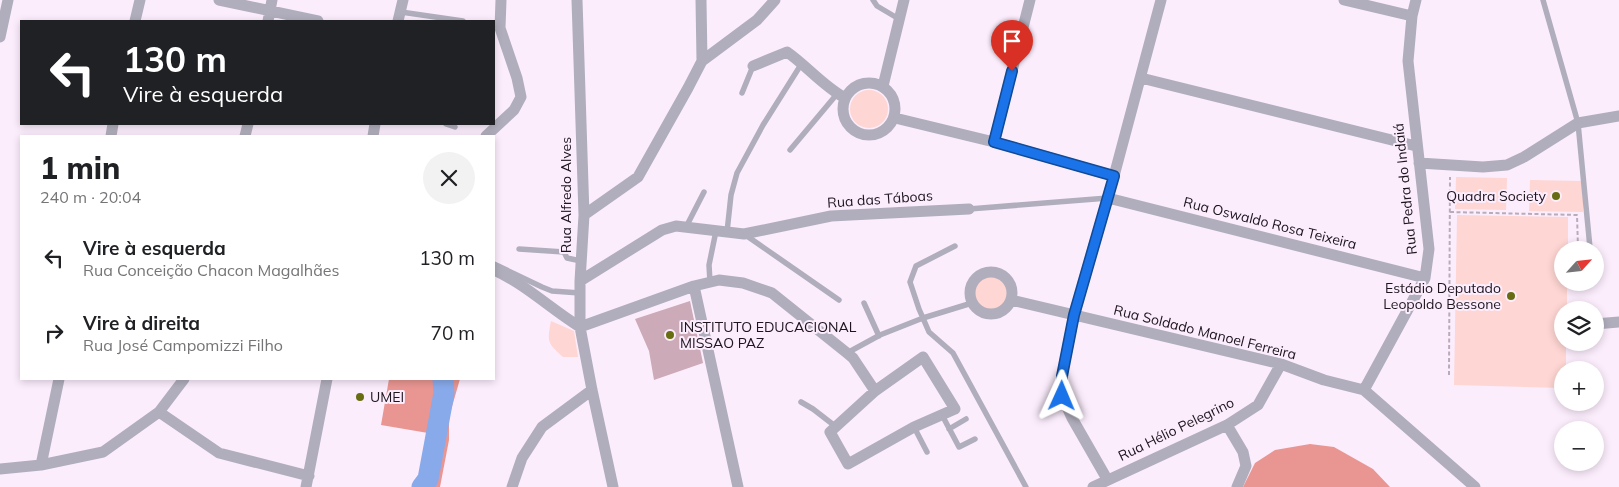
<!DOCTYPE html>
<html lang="pt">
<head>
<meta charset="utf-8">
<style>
  body { margin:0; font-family:Mulish,sans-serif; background:#f2f2f2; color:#202124; height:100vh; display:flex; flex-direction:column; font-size:19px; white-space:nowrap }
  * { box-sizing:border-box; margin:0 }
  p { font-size:16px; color:#757577 }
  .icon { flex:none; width:28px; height:28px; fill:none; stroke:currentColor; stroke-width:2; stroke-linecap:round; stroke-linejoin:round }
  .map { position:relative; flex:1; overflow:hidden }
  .details { position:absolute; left:20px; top:135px; width:475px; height:245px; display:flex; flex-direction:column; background:#fff; border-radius:0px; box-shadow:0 2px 8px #0003 }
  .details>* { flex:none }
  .guide { position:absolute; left:20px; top:20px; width:475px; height:105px; border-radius:0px; box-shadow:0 2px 8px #0003; background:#202124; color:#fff; overflow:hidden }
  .needle { width:32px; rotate:63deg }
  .controls { position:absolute; left:1554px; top:241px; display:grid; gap:10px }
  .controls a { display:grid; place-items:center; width:50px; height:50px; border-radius:50%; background:#fff; box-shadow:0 2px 8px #0003; font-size:25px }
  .pin { position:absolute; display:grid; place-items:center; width:42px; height:42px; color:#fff; margin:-51px -21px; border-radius:50% 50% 50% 0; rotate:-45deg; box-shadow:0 0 5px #0007 }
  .pin .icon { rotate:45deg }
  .me { position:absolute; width:55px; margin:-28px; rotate:1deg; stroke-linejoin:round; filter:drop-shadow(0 0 4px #0008) }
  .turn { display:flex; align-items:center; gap:18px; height:105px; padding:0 20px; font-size:22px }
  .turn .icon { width:65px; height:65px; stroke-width:2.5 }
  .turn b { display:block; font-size:35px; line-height:42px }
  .round { display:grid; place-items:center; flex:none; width:52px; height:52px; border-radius:26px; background:#f2f2f2 }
  .summary { display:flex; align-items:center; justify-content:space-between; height:85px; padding:0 20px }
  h1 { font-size:30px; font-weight:800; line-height:38px }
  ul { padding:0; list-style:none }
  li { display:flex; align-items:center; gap:15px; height:75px; padding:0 20px }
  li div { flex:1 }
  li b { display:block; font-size:19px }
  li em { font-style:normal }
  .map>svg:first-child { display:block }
  .green { fill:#fed6d3 }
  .forest { fill:#e99692 }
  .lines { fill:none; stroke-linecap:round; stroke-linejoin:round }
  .river { stroke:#88aaea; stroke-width:21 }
  .building { fill:#ccaab7 }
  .path { stroke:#b9acba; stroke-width:2; stroke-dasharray:4 2.5; stroke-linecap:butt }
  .lane { stroke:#b0aebc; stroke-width:5.5 }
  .street { stroke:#b0aebc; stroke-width:11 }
  .route-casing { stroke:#114b97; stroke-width:12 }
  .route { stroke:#1a73e8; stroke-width:9 }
  .poi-dot { fill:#686d12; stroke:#fcedfd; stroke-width:2 }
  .labels { text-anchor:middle; stroke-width:4; stroke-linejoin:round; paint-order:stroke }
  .street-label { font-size:14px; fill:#1d141e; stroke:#fcedfd }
  .poi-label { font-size:14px; fill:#1d141e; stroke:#fcedfd; text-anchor:end }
</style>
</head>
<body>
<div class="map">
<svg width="1619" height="487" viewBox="0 0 1619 487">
  <rect width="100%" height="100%" fill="#fcedfd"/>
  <path class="green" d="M850 109a19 19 0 1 1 38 0a19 19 0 1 1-38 0Z
    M 1456,177 L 1507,178 L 1506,210 L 1455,209 Z
    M 1530,180 L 1583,181 L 1583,212 L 1529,211 Z
    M 1457,215 L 1568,217 L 1568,250 L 1562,250 L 1562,282 L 1567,283 L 1567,310 L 1562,310 L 1562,342 L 1566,343 L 1566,370 L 1562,370 L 1562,388 L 1454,385 Z
    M974 293a17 17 0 1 1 34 0a17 17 0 1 1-34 0Z
    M 551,321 L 574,331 L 578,357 L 563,357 C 547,343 547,342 551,321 Z"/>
  <path class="forest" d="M 389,379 L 460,379 L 449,417 L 449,440 L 440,487 L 421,487 L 432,436 L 428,433 L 381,425 Z
    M 1310,444 L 1334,447 L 1373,469 L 1390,487 L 1243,487 L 1255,463 L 1275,450 Z"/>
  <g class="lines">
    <path class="river" d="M 422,487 L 428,479 L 444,393 L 443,379"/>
  </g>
  <path class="building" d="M 690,301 L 703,363 L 654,380 L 649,351 L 635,319 Z"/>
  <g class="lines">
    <path class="path" d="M 1450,212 L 1577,215 L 1578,248
      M 1449,375 L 1450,177"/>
    <path class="lane" d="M 873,0 L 877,6 L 899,19
      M 1543,0 L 1578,123 L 1590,248
      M 401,12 L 463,21
      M 742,93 L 753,66
      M 446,124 L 455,127
      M 790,150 L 837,94
      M 969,209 L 1108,198
      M 686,227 L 704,192
      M 727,232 L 731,195 L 737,173 L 763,125 L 802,63
      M 744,234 L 839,300
      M 955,246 L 916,266 L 910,282 L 919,309 L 929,332 L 953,353 L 1026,487
      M 519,249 L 564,252 L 567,258 L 581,261
      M 494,264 L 542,287 L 552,291 L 580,293
      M 710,282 L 709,265 L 716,231
      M 864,303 L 879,336
      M 847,353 L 880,335 L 923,318 L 972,303
      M 801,402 L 813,409 L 835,426
      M 942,415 L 959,447 L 975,439
      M 914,427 L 927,452
      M 949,429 L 966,419"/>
    <path class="street" d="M 219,0 L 318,21
      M 577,0 L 584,215 L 580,281 L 580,327 L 592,390 L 613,487
      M 1344,0 L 1412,16
      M 135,21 L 140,0
      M 268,21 L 272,0
      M 398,21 L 403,0
      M 0,37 L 8,0
      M 702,61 L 757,20 L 775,0
      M 753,66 L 787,52 C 807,66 823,86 845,98
      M 1141,78 L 1416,146
      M843 109a26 26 0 1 1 52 0a26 26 0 1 1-52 0Z
      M 883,86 L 904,0
      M 895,118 L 994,142 L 1114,176
      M 111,136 L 113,124
      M 245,136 L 248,124
      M 373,136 L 375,124
      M 486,136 L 514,110 L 521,97 L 517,78 L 500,28 L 501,0
      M 994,142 L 1030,0
      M 1419,163 L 1483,167 L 1507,165 L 1524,157 L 1578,123 L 1619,116
      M 1108,198 L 1425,278
      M 584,215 L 638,177 L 688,88 L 702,61 L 701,0
      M 494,270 C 525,284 551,309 580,327 L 694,286 L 719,280 L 743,283 L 772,293 L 847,353 L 853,358 L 875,391
      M970 293a21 21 0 1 1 42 0a21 21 0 1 1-42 0Z
      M 580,281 L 662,230 L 676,226 L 744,234 L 831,216 L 969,209
      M 694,286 L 738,487
      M 1011,300 L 1281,364 L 1324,380 L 1364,390 L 1475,487
      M 1595,324 L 1619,322
      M 923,357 L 955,409 L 914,427 L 848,464 L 830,432 L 875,391 Z
      M 1364,390 L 1425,278 L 1429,249 L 1408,61 L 1412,16 L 1416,0
      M 159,412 L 219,453 L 309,476
      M 1227,425 L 1243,452 L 1246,466 L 1237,487
      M 41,465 L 59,379
      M 0,469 L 41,465 L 103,452 L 159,412 L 184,379
      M 1107,479 L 1072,418 L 1062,396 L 1062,376 L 1074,315 L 1114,176 L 1161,0
      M 306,487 L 327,379
      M 512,487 L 522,458 L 542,427 L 592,390
      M 1093,487 L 1227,425 L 1258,405 L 1281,364"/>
  </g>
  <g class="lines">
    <g class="route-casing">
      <path id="route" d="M 1012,71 L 994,142 L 1114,176 L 1074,315 L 1062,376 L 1062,396"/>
    </g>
    <use href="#route" class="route"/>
  </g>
  <g class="poi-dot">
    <circle cx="1556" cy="196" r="5"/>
    <circle cx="1511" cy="296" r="5"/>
    <circle cx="670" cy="335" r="5"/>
    <circle cx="360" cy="397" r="5"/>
  </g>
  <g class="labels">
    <g class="street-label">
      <text transform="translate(1405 189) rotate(-96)" y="5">Rua Pedra do Indaiá</text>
      <text transform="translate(566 195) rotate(-90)" y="5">Rua Alfredo Alves</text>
      <text transform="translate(880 199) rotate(-4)" y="5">Rua das Táboas</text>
      <text transform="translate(1270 223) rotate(14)" y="5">Rua Oswaldo Rosa Teixeira</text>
      <text transform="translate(1205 332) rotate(14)" y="5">Rua Soldado Manoel Ferreira</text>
      <text transform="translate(1176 429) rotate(-26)" y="5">Rua Hélio Pelegrino</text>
    </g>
    <g class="poi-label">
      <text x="1546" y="201">Quadra Society</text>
      <text x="1501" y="293">Estádio Deputado<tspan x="1501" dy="16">Leopoldo Bessone</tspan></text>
      <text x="680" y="332" text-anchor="start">INSTITUTO EDUCACIONAL<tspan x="680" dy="16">MISSAO PAZ</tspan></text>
      <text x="370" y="402" text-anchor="start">UMEI</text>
    </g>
  </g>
</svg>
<div class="controls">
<a><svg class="needle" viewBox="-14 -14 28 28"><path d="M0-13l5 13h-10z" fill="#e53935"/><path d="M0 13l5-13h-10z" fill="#757577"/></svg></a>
<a><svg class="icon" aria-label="layers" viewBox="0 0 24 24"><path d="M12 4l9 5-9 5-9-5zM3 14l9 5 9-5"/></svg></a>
<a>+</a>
<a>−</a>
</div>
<div class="pin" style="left:1012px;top:71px;background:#d93025"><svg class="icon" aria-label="arrive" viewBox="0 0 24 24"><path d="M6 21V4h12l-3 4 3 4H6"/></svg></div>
<svg class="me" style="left:1062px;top:396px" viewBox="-20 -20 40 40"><path d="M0-17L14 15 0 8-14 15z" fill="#1a73e8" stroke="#fff" stroke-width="4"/></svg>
<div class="guide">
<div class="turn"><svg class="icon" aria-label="left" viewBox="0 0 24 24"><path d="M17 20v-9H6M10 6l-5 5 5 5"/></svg><div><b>130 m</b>Vire à esquerda</div></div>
</div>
<section class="details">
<div class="summary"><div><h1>1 min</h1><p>240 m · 20:04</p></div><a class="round"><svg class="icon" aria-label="close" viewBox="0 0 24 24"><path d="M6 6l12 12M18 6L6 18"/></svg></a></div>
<ul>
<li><svg class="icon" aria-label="left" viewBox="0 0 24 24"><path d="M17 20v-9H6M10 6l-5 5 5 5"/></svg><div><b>Vire à esquerda</b><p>Rua Conceição Chacon Magalhães</p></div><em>130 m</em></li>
<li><svg class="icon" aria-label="right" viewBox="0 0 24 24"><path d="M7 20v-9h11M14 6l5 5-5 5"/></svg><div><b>Vire à direita</b><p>Rua José Campomizzi Filho</p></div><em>70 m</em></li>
</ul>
</section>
</div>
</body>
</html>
